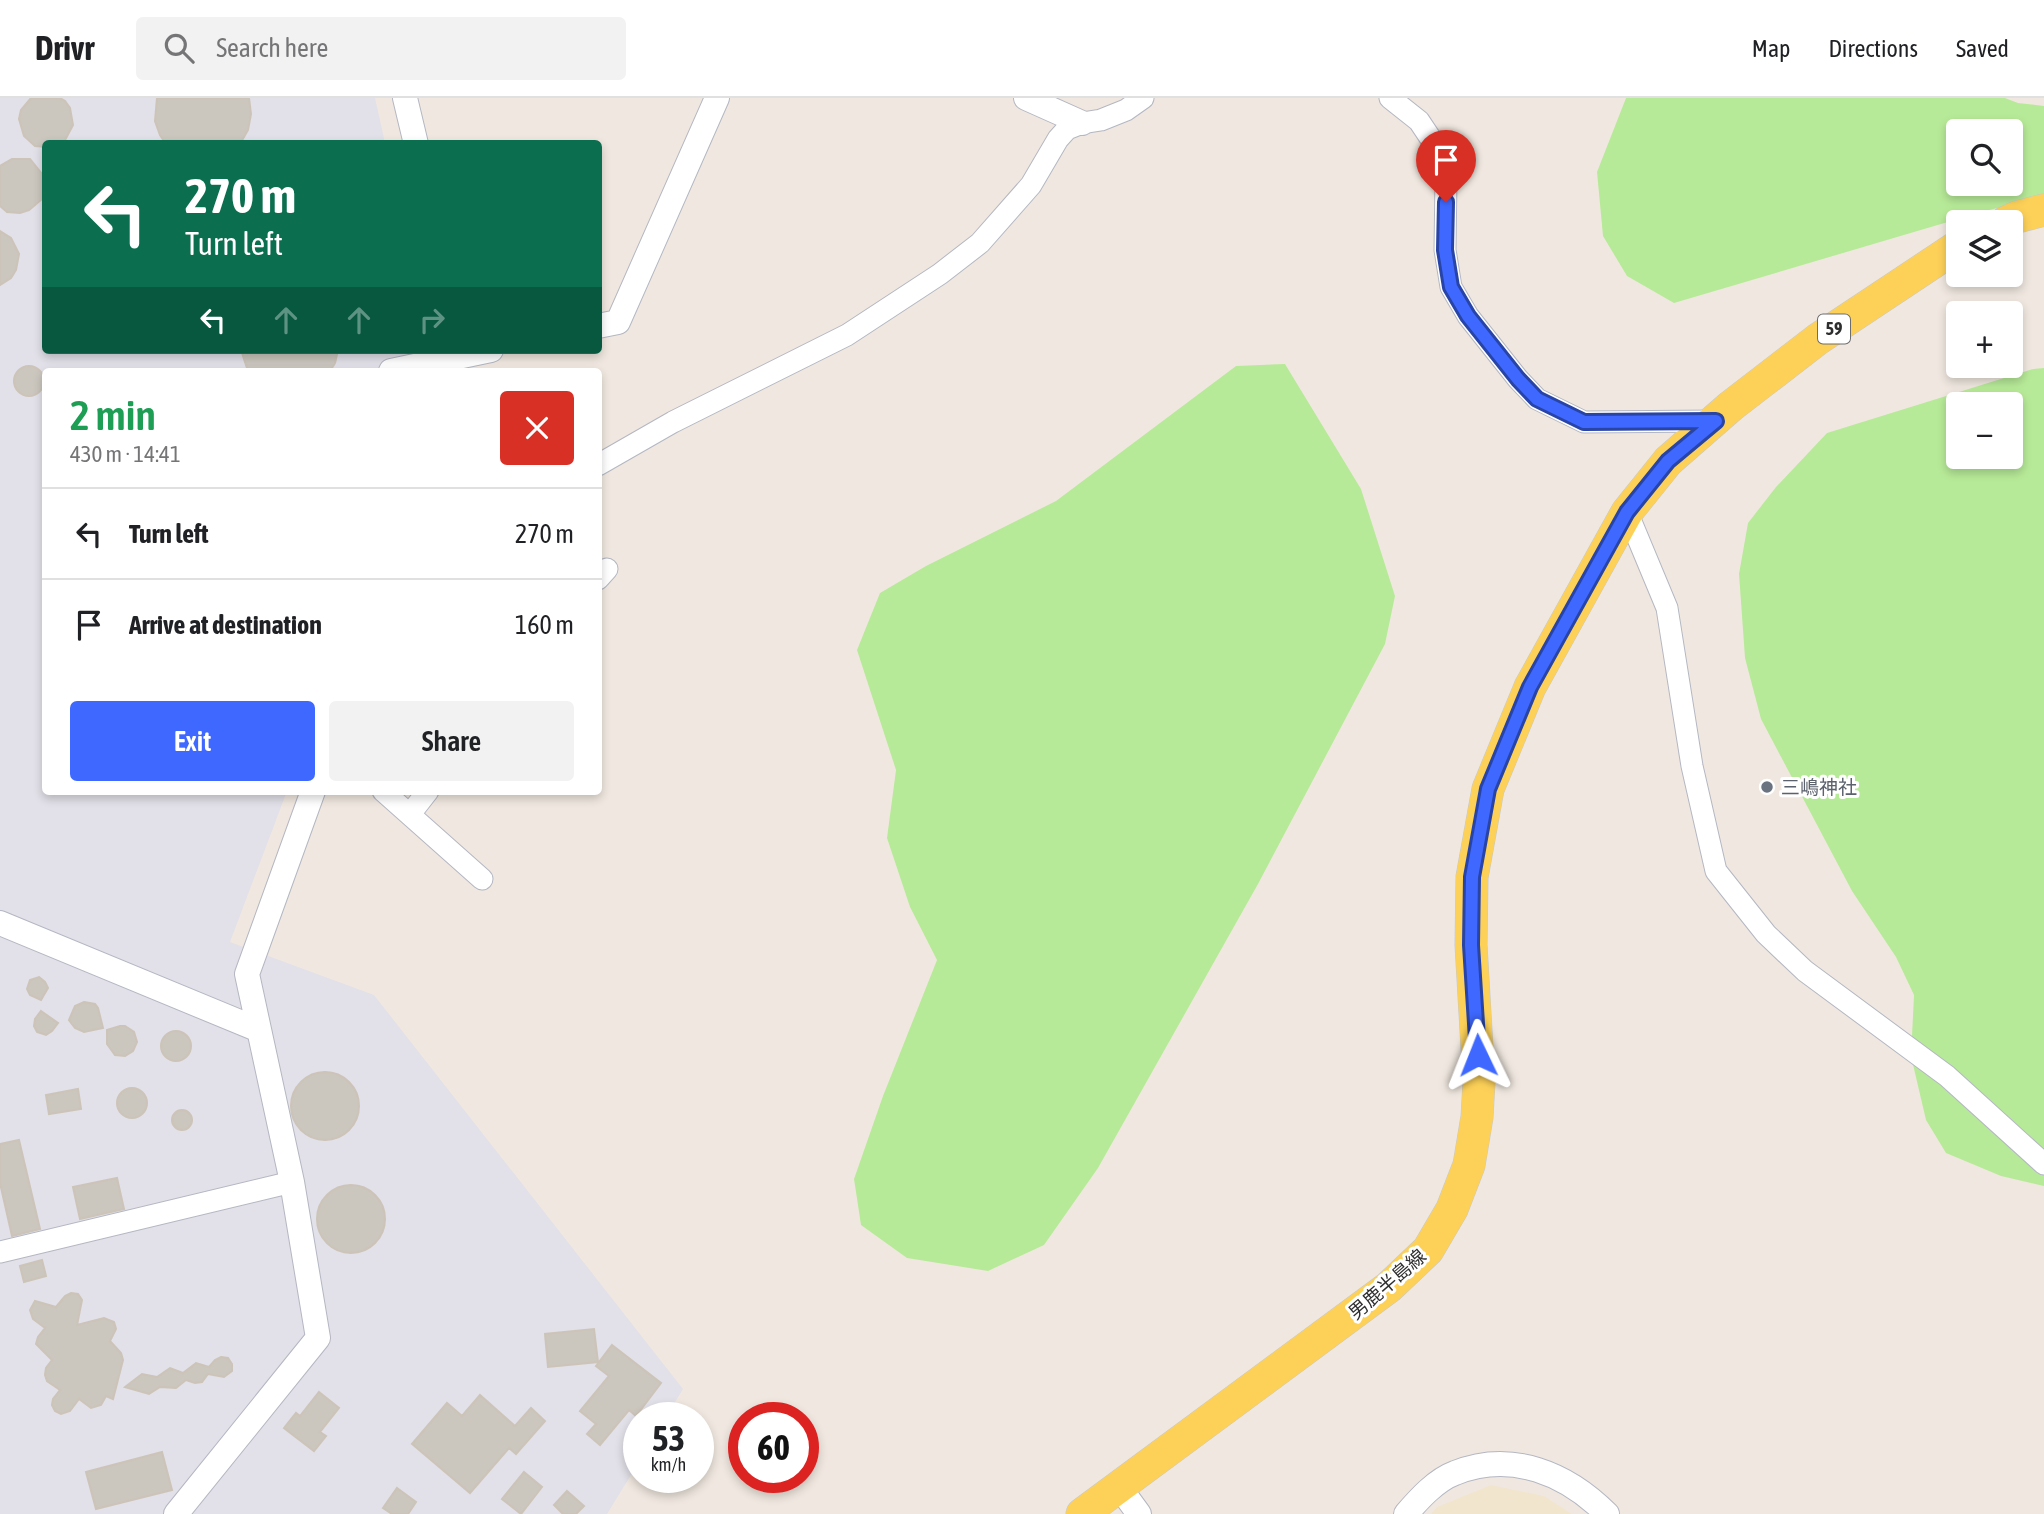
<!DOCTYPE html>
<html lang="en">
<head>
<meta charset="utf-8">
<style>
  body { margin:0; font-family:"Asap Condensed","Noto Sans JP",sans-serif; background:#f2f2f2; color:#202124; height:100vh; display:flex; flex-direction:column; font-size:26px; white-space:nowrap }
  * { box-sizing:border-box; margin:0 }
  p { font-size:23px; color:#757577 }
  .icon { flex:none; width:38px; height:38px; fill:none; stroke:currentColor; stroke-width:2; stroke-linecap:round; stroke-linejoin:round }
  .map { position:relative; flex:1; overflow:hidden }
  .drawer { position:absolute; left:42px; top:270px; width:560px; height:427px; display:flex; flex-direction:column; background:#fff; border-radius:7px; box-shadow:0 4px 10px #0003 }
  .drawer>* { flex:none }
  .top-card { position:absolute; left:42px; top:42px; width:560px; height:214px; border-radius:7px; box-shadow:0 4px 10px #0003; background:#0b6e4f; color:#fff; overflow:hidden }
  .tools { position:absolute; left:1946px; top:21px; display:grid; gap:14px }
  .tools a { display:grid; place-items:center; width:77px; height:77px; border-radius:7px; background:#fff; box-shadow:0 4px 10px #0003; font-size:35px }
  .speed { position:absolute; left:623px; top:1304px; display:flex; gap:14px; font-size:35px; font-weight:700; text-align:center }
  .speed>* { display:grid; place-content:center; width:91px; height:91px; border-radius:50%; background:#fff; box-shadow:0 4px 10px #0003; line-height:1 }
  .speed small { font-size:18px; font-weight:400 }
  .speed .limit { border:10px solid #d22; background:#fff; color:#111 }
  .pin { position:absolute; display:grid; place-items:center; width:60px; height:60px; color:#fff; margin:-72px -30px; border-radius:50% 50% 50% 0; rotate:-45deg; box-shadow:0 0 7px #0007 }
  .pin .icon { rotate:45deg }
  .me { position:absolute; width:77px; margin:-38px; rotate:358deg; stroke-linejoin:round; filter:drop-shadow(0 0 5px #0008) }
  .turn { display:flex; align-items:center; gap:24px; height:147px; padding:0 28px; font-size:32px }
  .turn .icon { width:91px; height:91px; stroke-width:2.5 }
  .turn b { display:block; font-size:49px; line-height:60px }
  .lanes { display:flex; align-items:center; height:66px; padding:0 28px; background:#0003; justify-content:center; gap:35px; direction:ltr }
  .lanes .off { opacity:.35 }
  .round { display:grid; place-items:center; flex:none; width:74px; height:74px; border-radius:7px; background:#f2f2f2 }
  .headline { display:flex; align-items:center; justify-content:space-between; height:119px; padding:0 28px }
  h1 { font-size:42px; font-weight:600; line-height:52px; color:#1e9e55 }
  .button { display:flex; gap:14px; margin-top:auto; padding:14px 28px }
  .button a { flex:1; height:80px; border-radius:7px; background:#3e68ff; color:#fff; font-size:28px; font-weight:600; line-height:80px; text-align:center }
  .button a+a { background:#f2f2f2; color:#202124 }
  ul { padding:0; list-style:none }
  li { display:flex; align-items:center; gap:21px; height:91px; padding:0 28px; border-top:2px solid #e0e0e0 }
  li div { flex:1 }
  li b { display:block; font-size:26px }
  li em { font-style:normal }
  header { display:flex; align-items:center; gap:42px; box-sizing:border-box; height:98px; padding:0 35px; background:#fff; border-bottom:2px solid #e0e0e0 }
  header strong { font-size:33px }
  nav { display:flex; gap:38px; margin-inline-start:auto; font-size:24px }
  .search { width:490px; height:63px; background:#f2f2f2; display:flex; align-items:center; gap:18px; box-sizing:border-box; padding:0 24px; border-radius:7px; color:#757577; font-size:26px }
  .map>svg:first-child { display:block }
  .industrial { fill:#e2e0e8 }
  .education { fill:#f2e5ce }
  .green { fill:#b7ea98; fill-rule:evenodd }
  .building { fill:#cbc6be; stroke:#ccc4b8; stroke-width:2 }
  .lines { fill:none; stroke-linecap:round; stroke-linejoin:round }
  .minor-casing { stroke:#b4b7c2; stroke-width:23 }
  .tertiary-casing { stroke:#b4b7c2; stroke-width:26 }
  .primary-casing { stroke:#c9c9c9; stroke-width:33 }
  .minor { stroke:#fff; stroke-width:21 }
  .tertiary { stroke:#fff; stroke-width:24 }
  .primary { stroke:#fdd158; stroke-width:32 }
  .route-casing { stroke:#2844a6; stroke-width:18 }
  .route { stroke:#3e68ff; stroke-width:12 }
  .worship-dot { fill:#6b7280; stroke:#fff; stroke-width:2.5 }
  .labels { text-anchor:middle; stroke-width:6; stroke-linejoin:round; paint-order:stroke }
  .shield { fill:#fff; stroke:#6d6d6d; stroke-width:2 }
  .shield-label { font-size:18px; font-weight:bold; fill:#2e2e2e }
  .worship-label { font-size:19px; fill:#5b616d; stroke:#fff; text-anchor:start }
  .street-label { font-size:19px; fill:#2e2e2e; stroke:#fff }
</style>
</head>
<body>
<header>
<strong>Drivr</strong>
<div class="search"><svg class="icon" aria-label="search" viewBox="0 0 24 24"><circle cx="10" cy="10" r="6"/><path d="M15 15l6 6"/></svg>Search here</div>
<nav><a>Map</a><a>Directions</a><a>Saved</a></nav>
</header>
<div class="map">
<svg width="2044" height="1416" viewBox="0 0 2044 1416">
  <rect width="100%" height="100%" fill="#f0e8e0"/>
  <path class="industrial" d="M 0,0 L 375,0 L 385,45 L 46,46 L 46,252 L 430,252 L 434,273 L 46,273 L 46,693 L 287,693 L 230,844 L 374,897 L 683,1291 L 666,1319 L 639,1320 L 639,1364 L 607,1416 L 0,1416 Z"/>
  <path class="education" d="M 1491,1387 L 1544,1398 L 1572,1416 L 1431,1416 L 1437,1409 Z"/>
  <path class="green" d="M 1626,0 L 2005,0 L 2018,5 L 2044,8 L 2044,99 L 1985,113 L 1674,205 L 1627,178 L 1603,138 L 1597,74 ZM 1958,33 L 2011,33 L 2011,86 L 1958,86 Z
    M 1285,266 L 1361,391 L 1395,498 L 1385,546 L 1258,786 L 1098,1070 L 1044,1147 L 988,1173 L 907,1160 L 861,1127 L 854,1081 L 883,998 L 937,862 L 910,809 L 887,740 L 896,672 L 857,552 L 880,495 L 926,468 L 1056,403 L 1236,268 Z
    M 2044,270 L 2044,1088 L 2001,1078 L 1946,1055 L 1926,1022 L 1911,958 L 1914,897 L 1896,859 L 1852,793 L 1761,621 L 1745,560 L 1739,476 L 1748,425 L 1776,389 L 1827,335 L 2033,271 ZM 1958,306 L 2011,306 L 2011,359 L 1958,359 Z"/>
  <path class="building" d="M 31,0 L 60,0 L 65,3 L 70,10 L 73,27 L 65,42 L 59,46 L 46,46 L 46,49 L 35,48 L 24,38 L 19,21 L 21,12 Z
    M 157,0 L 249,0 L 251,16 L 248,32 L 240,46 L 166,46 L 160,37 L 155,23 Z
    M 12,61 L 30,61 L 42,76 L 44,84 L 42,101 L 29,112 L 20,115 L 7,114 L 0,108 L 0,68 Z
    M 0,133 L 11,140 L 19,156 L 16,172 L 11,180 L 0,187 Z
    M 241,252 L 338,252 L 335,265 L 330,273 L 248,273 Z
    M14 283a15 15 0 1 1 30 0a15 15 0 1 1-30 0Z
    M 39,879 L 45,884 L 48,890 L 41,902 L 30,897 L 27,891 L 30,882 Z
    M 84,904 L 95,906 L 98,910 L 103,930 L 84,934 L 75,930 L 69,922 L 75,908 Z
    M 41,913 L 58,925 L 52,933 L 46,937 L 37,934 L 34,928 L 35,921 Z
    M 120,928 L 125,928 L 134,934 L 137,944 L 133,953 L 125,958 L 115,957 L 107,946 L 107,932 Z
    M161 948a15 15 0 1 1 30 0a15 15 0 1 1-30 0Z
    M291 1008a34 34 0 1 1 68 0a34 34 0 1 1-68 0Z
    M117 1005a15 15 0 1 1 30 0a15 15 0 1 1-30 0Z
    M 78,991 L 81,1011 L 49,1016 L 46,997 Z
    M172 1022a10 10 0 1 1 20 0a10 10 0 1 1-20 0Z
    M 19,1042 L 40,1131 L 12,1138 L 0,1085 L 0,1046 Z
    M 117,1080 L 124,1111 L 80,1121 L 73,1089 Z
    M317 1121a34 34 0 1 1 68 0a34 34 0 1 1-68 0Z
    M 42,1162 L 46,1178 L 24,1184 L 20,1168 Z
    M 71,1195 L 78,1196 L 82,1202 L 77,1227 L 104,1220 L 114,1224 L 116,1231 L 110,1243 L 121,1255 L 123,1262 L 113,1301 L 106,1298 L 101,1307 L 91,1310 L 79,1301 L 70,1313 L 61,1316 L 55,1313 L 52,1307 L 53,1301 L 60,1292 L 47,1283 L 45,1277 L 46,1270 L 52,1262 L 36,1246 L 38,1239 L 45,1230 L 33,1221 L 30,1212 L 35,1203 L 56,1209 L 65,1198 Z
    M 594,1231 L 598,1264 L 548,1269 L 545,1236 Z
    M 612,1247 L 661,1285 L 636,1318 L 629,1312 L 600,1347 L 587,1336 L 596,1326 L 580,1313 L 609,1278 L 596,1268 Z
    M 221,1259 L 228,1260 L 232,1266 L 232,1273 L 224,1279 L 208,1276 L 202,1284 L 195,1285 L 186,1282 L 176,1290 L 160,1289 L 149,1296 L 125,1289 L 142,1276 L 157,1279 L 170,1270 L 183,1275 L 196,1265 L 209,1269 L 215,1262 Z
    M 319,1294 L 339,1310 L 320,1334 L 326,1338 L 314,1353 L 284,1330 L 296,1315 L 300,1318 Z
    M 480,1297 L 515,1328 L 531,1310 L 545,1323 L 516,1356 L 509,1350 L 470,1395 L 412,1346 L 447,1305 L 462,1318 Z
    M 162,1354 L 172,1392 L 96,1411 L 86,1374 Z
    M 524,1374 L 542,1389 L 521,1416 L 502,1401 Z
    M 397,1390 L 416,1404 L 408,1416 L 392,1416 L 383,1410 Z
    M 567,1393 L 584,1408 L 576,1416 L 563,1416 L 554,1407 Z"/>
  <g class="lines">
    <g class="minor-casing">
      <path id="minor" d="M 1390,0 L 1419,23 L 1433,44 L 1446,80 L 1445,152 L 1451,189 L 1468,218 L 1518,281 L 1537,301 L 1584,324 L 1716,323
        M 598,367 L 673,324 L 847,237 L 940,176 L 980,145 L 1031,87 L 1058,41 L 1067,31 L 1082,25 L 1101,22 L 1126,12 L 1143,0
        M 1627,414 L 1667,510 L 1692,668 L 1716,773 L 1766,836 L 1805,873 L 1947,978 L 2044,1066
        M 598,481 L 607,471
        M 383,693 L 482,781
        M 410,716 L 428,693
        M 0,1154 L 292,1084"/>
    </g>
    <g class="tertiary-casing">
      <path id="tertiary" d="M 405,0 L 416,46
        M 1026,0 L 1082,25
        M 598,228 L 618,224 L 717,0
        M 391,273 L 491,252
        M 0,825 L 259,932
        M 1120,1390 L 1139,1416
        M 176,1416 L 318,1240 L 292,1084 L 247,876 L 313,693
        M 1406,1416 C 1419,1401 1436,1382 1455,1375 C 1512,1352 1567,1376 1607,1416"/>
    </g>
    <g class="primary-casing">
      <path id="primary" d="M 2006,124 L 2017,119 L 2044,112
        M 1082,1416 L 1389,1189 L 1428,1152 L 1452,1111 L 1469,1067 L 1477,1019 L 1479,984 L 1471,847 L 1472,779 L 1488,691 L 1530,589 L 1627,414 L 1668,363 L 1731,308 L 1818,241 L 1958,148"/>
    </g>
    <use href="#minor" class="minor"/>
    <use href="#tertiary" class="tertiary"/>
    <use href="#primary" class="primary"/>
  </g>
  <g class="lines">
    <g class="route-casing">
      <path id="route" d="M 1446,104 L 1445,152 L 1451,189 L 1468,218 L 1518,281 L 1537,301 L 1584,324 L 1716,323 L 1668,363 L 1627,414 L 1530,589 L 1488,691 L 1472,779 L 1471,847 L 1478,957"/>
    </g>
    <use href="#route" class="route"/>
  </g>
  <circle class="worship-dot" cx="1767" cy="689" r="7"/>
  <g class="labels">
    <rect class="shield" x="1818" y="216.5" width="32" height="29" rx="5"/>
    <g class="shield-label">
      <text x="1834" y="237">59</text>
    </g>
    <g class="worship-label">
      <text x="1781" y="696">三嶋神社</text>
    </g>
    <g class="street-label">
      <text transform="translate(1387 1186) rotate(-41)" y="7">男鹿半島線</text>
    </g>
  </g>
</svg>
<div class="tools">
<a><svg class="icon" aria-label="search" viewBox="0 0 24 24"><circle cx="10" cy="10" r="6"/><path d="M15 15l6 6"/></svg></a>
<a><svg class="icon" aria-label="layers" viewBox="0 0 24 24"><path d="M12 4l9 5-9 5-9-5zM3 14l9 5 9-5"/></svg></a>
<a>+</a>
<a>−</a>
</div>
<div class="speed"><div>53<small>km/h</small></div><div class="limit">60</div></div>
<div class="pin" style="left:1446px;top:104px;background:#d93025"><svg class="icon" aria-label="arrive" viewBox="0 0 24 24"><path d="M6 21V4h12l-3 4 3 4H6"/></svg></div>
<svg class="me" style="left:1478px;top:957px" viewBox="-20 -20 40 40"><path d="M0-17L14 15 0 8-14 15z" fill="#3e68ff" stroke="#fff" stroke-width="4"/></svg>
<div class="top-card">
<div class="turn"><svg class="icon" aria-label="left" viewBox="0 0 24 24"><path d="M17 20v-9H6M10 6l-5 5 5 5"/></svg><div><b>270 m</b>Turn left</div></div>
<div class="lanes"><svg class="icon" aria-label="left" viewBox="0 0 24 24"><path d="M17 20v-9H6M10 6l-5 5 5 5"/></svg><svg class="icon off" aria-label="ahead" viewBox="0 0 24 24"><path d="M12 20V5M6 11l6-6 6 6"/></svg><svg class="icon off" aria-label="ahead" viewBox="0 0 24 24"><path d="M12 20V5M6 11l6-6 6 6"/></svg><svg class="icon off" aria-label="right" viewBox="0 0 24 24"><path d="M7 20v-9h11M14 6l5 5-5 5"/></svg></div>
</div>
<section class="drawer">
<div class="headline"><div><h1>2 min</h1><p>430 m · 14:41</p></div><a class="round" style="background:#d93025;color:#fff"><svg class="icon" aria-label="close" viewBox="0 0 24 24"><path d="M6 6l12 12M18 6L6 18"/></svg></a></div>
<ul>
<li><svg class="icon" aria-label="left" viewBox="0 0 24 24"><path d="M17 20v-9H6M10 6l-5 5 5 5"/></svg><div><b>Turn left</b></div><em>270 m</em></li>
<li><svg class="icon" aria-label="arrive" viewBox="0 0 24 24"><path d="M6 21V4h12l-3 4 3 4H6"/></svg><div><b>Arrive at destination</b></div><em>160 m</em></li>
</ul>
<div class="button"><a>Exit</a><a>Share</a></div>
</section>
</div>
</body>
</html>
